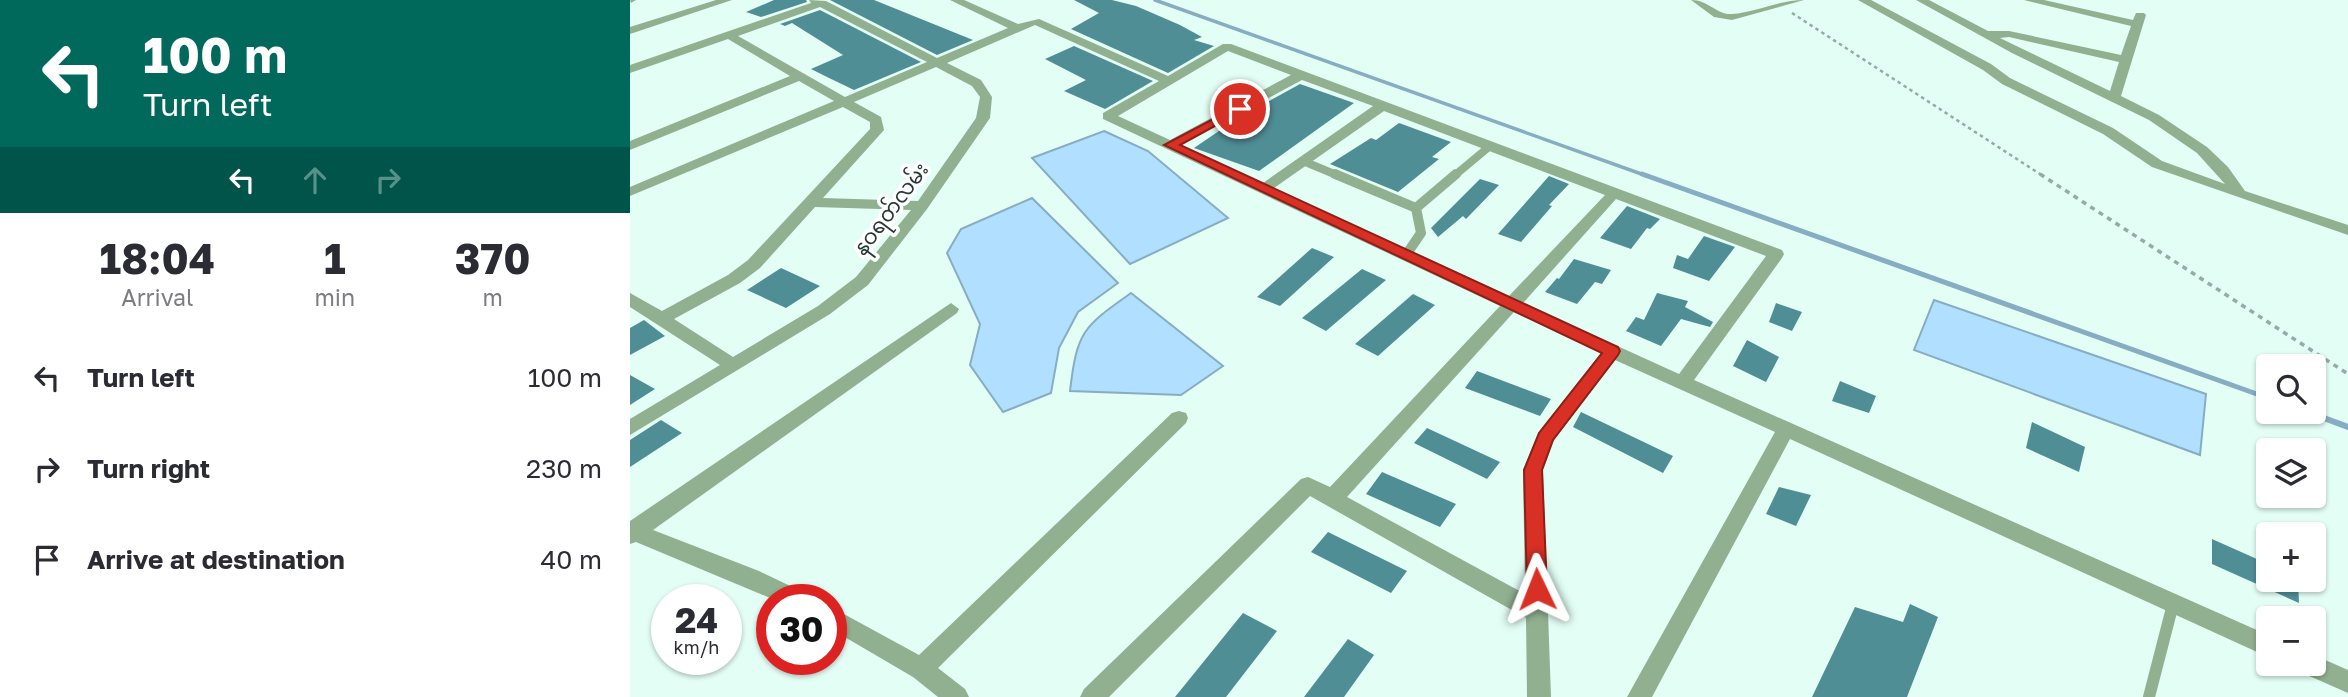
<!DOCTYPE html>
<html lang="en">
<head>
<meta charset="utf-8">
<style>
  body { margin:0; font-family:"Golos Text","Noto Sans Myanmar",sans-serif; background:#f2f2f3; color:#2b2b33; height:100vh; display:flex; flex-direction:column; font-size:26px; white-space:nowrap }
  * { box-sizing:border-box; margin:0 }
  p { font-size:23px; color:#7c7c81 }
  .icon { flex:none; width:38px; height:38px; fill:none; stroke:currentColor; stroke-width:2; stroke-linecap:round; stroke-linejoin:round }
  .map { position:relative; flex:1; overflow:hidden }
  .details { display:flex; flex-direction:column; background:#fff; width:630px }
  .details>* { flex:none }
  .hud { background:#00695c; color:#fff; overflow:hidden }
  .tools { position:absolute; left:1626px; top:354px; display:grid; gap:14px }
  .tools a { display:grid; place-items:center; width:70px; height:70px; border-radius:7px; background:#fff; box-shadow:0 2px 5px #0004; font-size:35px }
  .speed { position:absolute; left:21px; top:584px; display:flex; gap:14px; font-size:35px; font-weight:700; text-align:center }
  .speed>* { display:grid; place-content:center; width:91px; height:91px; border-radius:50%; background:#fff; box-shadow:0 2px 5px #0004; line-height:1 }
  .speed small { font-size:18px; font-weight:400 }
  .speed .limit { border:10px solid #d22; background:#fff; color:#111 }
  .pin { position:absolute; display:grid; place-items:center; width:60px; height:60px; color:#fff; margin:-30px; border:4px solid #fff; border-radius:50%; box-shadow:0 2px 7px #0007 }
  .me { position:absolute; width:77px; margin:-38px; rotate:358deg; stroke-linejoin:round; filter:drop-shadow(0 0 5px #0008) }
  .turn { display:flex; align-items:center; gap:24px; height:147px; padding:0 28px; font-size:32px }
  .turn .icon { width:91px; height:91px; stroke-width:2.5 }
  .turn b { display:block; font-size:49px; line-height:60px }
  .lanes { display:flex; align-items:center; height:66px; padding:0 28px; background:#0003; justify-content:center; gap:35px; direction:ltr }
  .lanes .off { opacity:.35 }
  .eta { display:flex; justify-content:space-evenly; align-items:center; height:119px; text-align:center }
  .eta b { font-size:42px; font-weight:700; line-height:49px }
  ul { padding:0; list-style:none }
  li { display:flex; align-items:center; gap:21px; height:91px; padding:0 28px }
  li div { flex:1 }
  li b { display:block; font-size:26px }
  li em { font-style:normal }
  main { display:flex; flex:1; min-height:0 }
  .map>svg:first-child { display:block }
  .water { fill:#b0dfff; stroke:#87adc2; stroke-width:2 }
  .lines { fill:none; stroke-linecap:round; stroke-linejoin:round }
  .stream-far2 { stroke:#87adc2; stroke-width:3.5 }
  .stream-far1 { stroke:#87adc2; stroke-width:5 }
  .stream { stroke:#87adc2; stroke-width:6 }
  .building { fill:#508e96 }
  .path-far1 { stroke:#95aca5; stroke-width:2.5; stroke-dasharray:3.5 3.5; stroke-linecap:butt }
  .path { stroke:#95aca5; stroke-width:3.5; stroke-dasharray:5 5; stroke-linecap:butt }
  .service-far2 { stroke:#91b090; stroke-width:8 }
  .service-far1 { stroke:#91b090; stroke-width:10 }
  .service { stroke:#91b090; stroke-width:12 }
  .minor { fill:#91b090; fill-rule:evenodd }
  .route { fill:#d93025; stroke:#8d1f18; stroke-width:2 }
  .labels { text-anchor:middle; stroke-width:7; stroke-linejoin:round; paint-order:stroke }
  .street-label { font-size:21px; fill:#273934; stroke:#fff }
</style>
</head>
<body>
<main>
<section class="details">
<div class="hud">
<div class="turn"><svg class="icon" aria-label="left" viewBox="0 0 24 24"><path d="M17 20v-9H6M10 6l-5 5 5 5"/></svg><div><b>100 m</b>Turn left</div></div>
<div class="lanes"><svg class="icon" aria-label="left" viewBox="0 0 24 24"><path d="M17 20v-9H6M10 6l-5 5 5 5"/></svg><svg class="icon off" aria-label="ahead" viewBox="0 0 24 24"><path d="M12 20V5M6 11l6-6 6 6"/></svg><svg class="icon off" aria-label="right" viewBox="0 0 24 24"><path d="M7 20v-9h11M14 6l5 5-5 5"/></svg></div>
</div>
<div class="eta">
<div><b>18:04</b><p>Arrival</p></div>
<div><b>1</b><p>min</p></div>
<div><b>370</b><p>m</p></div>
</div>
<ul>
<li><svg class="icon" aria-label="left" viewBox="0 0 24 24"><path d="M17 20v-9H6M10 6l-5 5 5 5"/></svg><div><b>Turn left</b></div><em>100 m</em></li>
<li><svg class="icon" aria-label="right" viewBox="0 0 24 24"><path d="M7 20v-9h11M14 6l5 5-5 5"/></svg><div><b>Turn right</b></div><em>230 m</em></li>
<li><svg class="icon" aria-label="arrive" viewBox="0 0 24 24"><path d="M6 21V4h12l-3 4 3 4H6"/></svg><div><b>Arrive at destination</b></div><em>40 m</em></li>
</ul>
</section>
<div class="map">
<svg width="1718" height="697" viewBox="0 0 1718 697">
  <rect width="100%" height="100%" fill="#e3fef5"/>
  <path class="water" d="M 474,131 L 518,151 L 598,218 L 500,264 L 402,158 Z
    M 402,198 L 488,283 L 448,312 L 429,348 L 421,393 L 373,412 L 340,365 L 350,324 L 317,253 L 331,229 Z
    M 501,293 L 593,366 L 551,395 L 440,391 C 447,331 453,327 501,293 Z
    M 1304,300 L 1576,394 L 1570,455 L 1284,350 Z"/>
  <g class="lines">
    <path class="stream-far2" d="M 525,0 L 1017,176"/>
    <path class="stream-far1" d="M 1012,174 L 1638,398"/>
    <path class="stream" d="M 1675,411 L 1718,427"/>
  </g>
  <path class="building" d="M 144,0 L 176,0 L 177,2 L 131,17 L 116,12 Z
    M 200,0 L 244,0 L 343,40 L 307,55 Z
    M 444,0 L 482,0 L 506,6 L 550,25 L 572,37 L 564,40 L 584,46 L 538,73 L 441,29 L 469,13 Z
    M 190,10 L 291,62 L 224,90 L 197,77 L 181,69 L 213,55 L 162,23 L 155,26 L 150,24 Z
    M 444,46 L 523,81 L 475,109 L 434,91 L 456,80 L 415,59 Z
    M 670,84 L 724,103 L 629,171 L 564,148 L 605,120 Z
    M 769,123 L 821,142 L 802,157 L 809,159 L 768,192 L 700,164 L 741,138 L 746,140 Z
    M 919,176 L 939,184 L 919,205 L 922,206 L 891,242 L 868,234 Z
    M 850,179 L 869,185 L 836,219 L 833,216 L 808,237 L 801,228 Z
    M 997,206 L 1030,219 L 1020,229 L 1017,228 L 1001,249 L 970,238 Z
    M 1074,236 L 1105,247 L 1079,281 L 1043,268 L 1047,255 L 1058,259 Z
    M 682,248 L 704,257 L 650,306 L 627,297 Z
    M 944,259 L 981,270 L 972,284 L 965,282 L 947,304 L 915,292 L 927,278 L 929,279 Z
    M 151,268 L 190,286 L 156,308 L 117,290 Z
    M 732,269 L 756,280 L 696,331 L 672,318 Z
    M 1027,293 L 1058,301 L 1055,307 L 1083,322 L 1080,327 L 1051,319 L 1031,346 L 996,331 L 1006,317 L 1014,320 Z
    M 783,294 L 805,305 L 748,356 L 725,344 Z
    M 1146,303 L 1172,312 L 1162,331 L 1139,322 Z
    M 14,320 L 35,336 L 0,355 L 0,328 Z
    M 1117,340 L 1149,357 L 1136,382 L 1103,366 Z
    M 847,371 L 921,399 L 910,416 L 835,388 Z
    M 0,375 L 25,389 L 0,405 Z
    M 1210,381 L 1246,396 L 1239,413 L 1202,401 Z
    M 951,412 L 1043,456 L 1033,473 L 943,427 Z
    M 31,420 L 52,433 L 0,467 L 0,440 Z
    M 1402,422 L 1455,447 L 1449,472 L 1396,448 Z
    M 797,428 L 870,462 L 857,479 L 784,443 Z
    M 752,472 L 826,504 L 810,527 L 736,494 Z
    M 1149,487 L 1181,495 L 1166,526 L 1136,514 Z
    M 698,532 L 777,571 L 761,593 L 681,552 Z
    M 1582,539 L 1638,564 L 1638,579 L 1668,579 L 1669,603 L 1582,564 Z
    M 1280,604 L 1308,617 L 1277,697 L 1182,697 L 1225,607 L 1273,622 Z
    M 613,613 L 647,631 L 596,697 L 545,697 Z
    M 718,639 L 744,655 L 714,697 L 674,697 Z"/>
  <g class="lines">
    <path class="path-far1" d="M 1162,13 L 1413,176"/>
    <path class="path" d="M 1410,174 L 1718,374"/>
    <path class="service-far2" d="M 673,161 L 709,176
      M 824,176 L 860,146"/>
    <path class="service-far1" d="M 705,174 L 786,208 L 791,233 L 776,255
      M 786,208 L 826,174"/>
    <path class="service" d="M 1519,697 L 1543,604"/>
    <path class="minor" d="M 0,0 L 6,0 L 1,3 Z
      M 86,0 L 102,0 L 0,34 L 0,27 Z
      M 179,0 L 196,1 L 307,58 L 378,28 L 320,0 L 334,0 L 388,24 L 409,19 L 538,76 L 593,44 L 601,44 L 1152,250 L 1154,254 L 1152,258 L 1064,380 L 1638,635 L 1638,657 L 1160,439 L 1022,697 L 997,697 L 1145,432 L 985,360 L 924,440 L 913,470 L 921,697 L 897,697 L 896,618 L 680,496 L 479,697 L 450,697 L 454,689 L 671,479 L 678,477 L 700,487 L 870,306 L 473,119 L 473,113 L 529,81 L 405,25 L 317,63 L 351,80 L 362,97 L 360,118 L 297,209 L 238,285 L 200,314 L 0,435 L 0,419 L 90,365 L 0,307 L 0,293 L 32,311 L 98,275 L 118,260 L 240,129 L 240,122 L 213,107 L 0,196 L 0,187 L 204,101 L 169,81 L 0,150 L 0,141 L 160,76 L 98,39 L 0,73 L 0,65 L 181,3 ZM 190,7 L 297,62 L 215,97 L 108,36 ZM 598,51 L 661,75 L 540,140 L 488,116 ZM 306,67 L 342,86 L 350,97 L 346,118 L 288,201 L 193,198 L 254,130 L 251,117 L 224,102 ZM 672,80 L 743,106 L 633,183 L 551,145 ZM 754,111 L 975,195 L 879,296 L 644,188 ZM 986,199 L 1136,256 L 1049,374 L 893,303 ZM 185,207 L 281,210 L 226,277 L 188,306 L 103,357 L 44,319 L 110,283 L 130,268 ZM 884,312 L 971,353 L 909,432 L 893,470 L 895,594 L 717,497 Z
      M 1061,0 C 1079,0 1086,15 1102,14 C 1127,12 1149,0 1174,0 L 1102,20 L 1084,17 Z
      M 1228,0 L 1241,0 L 1361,64 L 1380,78 L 1483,128 L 1532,161 L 1595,184 L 1567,153 L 1519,120 L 1382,53 L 1286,0 L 1299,0 L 1358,31 L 1379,31 L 1491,55 L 1501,26 L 1394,0 L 1414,0 L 1503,20 L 1506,13 L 1514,13 L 1516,15 L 1491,96 L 1529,115 L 1577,147 L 1598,167 L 1615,191 L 1718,225 L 1718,235 L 1522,167 L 1473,134 L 1372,84 L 1353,70 ZM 1379,37 L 1489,62 L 1480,91 L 1370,38 Z
      M 321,303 L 329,309 L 327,313 L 23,530 L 129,571 L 175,593 L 178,600 L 145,600 L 6,542 L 0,544 L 0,521 Z
      M 549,411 L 556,413 L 558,418 L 556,423 L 308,668 L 335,689 L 339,697 L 308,697 L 283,677 L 201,629 L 201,607 L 289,655 L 542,413 Z
      M 1684,655 L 1718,670 L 1718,693 L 1668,671 L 1664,663 L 1684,663 Z"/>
  </g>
  <path class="route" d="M 606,107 L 616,109 L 550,145 L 988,347 L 990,351 L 988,355 L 923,440 L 912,470 L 917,589 L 914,595 L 907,598 L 900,595 L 897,589 L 894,470 L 909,433 L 972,353 L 534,145 Z"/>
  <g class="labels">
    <g class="street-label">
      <text transform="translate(261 209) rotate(-53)" y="7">နဝရတ်လမ်း</text>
    </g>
  </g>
</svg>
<div class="tools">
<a><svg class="icon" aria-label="search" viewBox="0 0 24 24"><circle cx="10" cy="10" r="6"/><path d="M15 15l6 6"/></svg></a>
<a><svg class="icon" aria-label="layers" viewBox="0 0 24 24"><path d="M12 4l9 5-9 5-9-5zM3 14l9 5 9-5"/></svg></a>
<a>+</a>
<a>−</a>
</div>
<div class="speed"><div>24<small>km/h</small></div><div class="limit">30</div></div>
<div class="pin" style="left:610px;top:109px;background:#d93025"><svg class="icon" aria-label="arrive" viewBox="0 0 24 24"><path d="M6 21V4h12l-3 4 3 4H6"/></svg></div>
<svg class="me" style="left:907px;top:589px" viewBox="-20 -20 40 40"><path d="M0-17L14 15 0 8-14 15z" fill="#d93025" stroke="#fff" stroke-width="4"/></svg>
</div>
</main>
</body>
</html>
